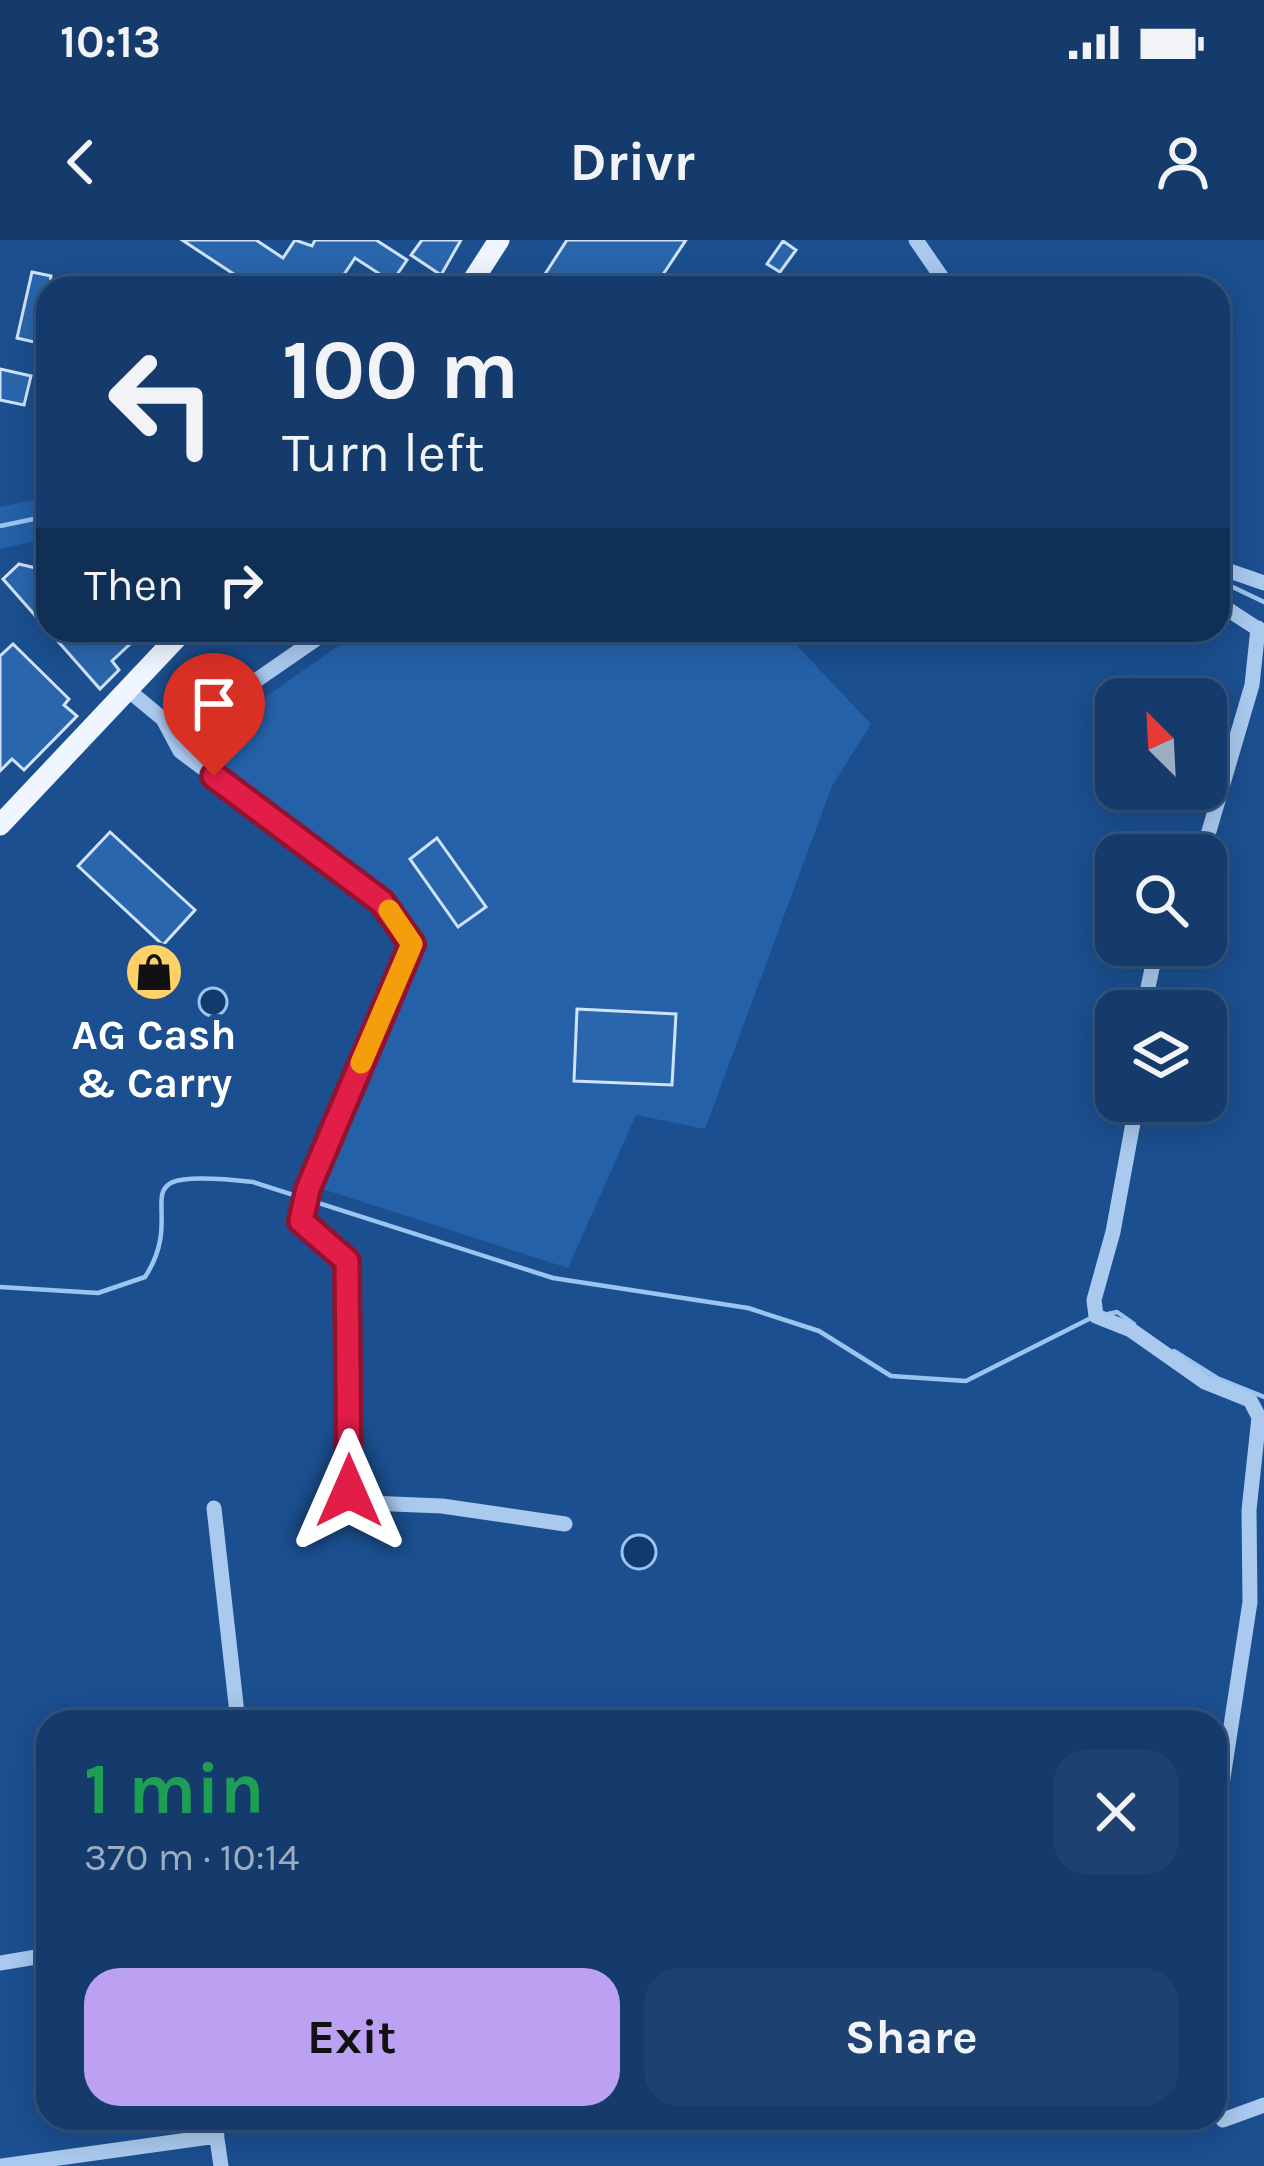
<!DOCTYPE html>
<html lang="en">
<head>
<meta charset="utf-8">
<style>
  body { margin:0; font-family:Karla,sans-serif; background:#1d4271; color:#f1f3f6; height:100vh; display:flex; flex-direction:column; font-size:45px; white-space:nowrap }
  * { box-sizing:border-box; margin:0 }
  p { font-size:39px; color:#9dadc1 }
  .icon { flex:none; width:66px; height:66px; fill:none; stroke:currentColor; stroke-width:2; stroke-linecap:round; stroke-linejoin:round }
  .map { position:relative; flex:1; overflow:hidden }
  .panel { position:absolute; left:36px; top:1470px; width:1191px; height:420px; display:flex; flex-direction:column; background:#143b6b; border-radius:36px; box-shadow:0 6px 30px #0003,0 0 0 3px #33557e }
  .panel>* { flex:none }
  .top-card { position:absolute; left:36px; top:36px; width:1194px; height:366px; border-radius:36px; box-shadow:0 6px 30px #0003,0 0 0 3px #33557e; background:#143b6b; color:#f1f3f6; overflow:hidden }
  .needle { width:78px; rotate:336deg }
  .tools { position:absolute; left:1095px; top:438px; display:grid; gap:24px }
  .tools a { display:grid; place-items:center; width:132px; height:132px; border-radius:24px; background:#143b6b; box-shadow:0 6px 30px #0003,0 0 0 3px #33557e; font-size:60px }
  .pin { position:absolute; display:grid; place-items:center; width:102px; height:102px; color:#fff; margin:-123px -51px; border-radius:50% 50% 50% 0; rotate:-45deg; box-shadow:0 0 12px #0007 }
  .pin .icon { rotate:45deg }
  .me { position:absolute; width:132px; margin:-66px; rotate:0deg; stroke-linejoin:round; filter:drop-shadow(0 0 9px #0008) }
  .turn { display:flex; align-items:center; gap:42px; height:252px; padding:0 48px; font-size:54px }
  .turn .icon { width:156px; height:156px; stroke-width:2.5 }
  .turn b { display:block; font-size:84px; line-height:102px }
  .then { display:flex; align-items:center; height:114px; padding:0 48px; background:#0003; gap:24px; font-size:45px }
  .round { display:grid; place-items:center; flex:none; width:126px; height:126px; border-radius:36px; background:#1d4271 }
  .overview { display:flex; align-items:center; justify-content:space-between; height:204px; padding:0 48px }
  h1 { font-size:72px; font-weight:700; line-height:90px; color:#1e9e55 }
  .action { display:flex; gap:24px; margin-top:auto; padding:24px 48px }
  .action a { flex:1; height:138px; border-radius:36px; background:#bca0f2; color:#111; font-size:48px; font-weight:700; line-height:138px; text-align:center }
  .action a+a { background:#1d4271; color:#f1f3f6 }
  .status { display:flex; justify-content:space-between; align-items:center; height:84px; padding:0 60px; background:#143b6b; direction:ltr }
  .status svg { height:33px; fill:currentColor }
  header { display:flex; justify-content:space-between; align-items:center; height:156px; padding:0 48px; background:#143b6b; font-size:54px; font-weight:700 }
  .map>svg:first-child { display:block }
  .green { fill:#2461a8 }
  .water { fill:#123a6d; stroke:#9cc4f0; stroke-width:3 }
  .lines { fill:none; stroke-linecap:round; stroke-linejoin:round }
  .stream { stroke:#9cc4f0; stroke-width:4.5 }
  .building { fill:#2a66ad; stroke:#cfe3fa; stroke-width:3 }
  .minor { stroke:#a9c9ee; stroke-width:15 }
  .major { stroke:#f0f6ff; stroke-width:21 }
  .route-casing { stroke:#92132f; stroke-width:30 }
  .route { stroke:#e11d48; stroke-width:21 }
  .slow { stroke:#f59e0b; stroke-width:21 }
  .labels { text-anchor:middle; stroke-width:12; stroke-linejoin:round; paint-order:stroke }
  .poi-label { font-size:42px; font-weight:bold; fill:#fff; stroke:#1b4f8f }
</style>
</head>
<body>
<div class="status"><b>10:13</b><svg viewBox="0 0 49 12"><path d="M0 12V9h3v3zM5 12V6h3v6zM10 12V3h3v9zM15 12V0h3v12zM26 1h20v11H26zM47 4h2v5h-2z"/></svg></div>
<header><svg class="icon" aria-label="back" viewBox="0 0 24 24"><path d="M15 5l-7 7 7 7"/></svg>Drivr<svg class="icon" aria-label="person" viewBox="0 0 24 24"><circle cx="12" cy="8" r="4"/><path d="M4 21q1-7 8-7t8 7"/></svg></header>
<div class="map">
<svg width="1264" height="1926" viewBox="0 0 1264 1926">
  <rect width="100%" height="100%" fill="#1b4f8f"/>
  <path class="green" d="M 48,257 L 48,298 L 0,309 L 0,267 Z
    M 361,390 L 782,390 L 871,484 L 832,546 L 705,889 L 636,875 L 568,1028 L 313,946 L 420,699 L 381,658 L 187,512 Z"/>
  <path class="water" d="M199 762a14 14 0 1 1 28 0a14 14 0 1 1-28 0Z
    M622 1312a17 17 0 1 1 34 0a17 17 0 1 1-34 0Z"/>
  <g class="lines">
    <path class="stream" d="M 0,286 L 48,276
      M 1218,340 L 1264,362
      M 0,1047 L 98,1053 L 145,1037 C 193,964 106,926 253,942 L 553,1038 L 748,1068 L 819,1091 L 891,1136 L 966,1141 L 1091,1078
      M 1108,1074 L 1117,1072 L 1134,1084
      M 1174,1111 L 1217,1138 L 1264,1157"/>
  </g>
  <path class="building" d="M 182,0 L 256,0 L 283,18 L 295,0 L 312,6 L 315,0 L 376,0 L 407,20 L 392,42 L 355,18 L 335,48 L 255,48 Z
    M 422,0 L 461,0 L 441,35 L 411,15 Z
    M 567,0 L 686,0 L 654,48 L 536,48 Z
    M 783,1 L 796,10 L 780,32 L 767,24 Z
    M 32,32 L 51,36 L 43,104 L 17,98 Z
    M 0,129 L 31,136 L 24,165 L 0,160 Z
    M 19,324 L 48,331 L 48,390 L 3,339 Z
    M 48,390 L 145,390 L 112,421 L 119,430 L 100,449 Z
    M 13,404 L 69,459 L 64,465 L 77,476 L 24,530 L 12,519 L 0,531 L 0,416 Z
    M 110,592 L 195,670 L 163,705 L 78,626 Z
    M 437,598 L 486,667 L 458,687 L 410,619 Z
    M 577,769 L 676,774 L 672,845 L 574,841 Z"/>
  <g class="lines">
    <path class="minor" d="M 916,0 L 949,48
      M 1218,327 L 1264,343
      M 1218,363 L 1264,393
      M 128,450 L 163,479 L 180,511 L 382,663 L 412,704 L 308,949 L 301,981 L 347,1021 L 349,1251 L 368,1263 L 442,1266 L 565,1284
      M 163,479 L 190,486 L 329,390
      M 1202,615 L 1252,445 L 1258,388
      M 1143,771 L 1157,705
      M 1137,861 L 1113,992 L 1094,1060 L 1096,1076 L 1131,1090 L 1205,1142 L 1250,1160 L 1259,1177 L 1249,1270 L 1250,1362 L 1215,1590
      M 214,1268 L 238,1482
      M 0,1723 L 48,1715
      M 1215,1865 L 1223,1880 L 1264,1865
      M 214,1878 L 221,1926
      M 2,1926 L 217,1896"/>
    <path class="major" d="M 468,48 L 499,0
      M 0,585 L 184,390"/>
  </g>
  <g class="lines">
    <g class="route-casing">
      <path id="route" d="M 214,536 L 382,662 L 412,704 L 308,949 L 301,981 L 347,1021 L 349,1251"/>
    </g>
    <use href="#route" class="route"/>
    <path class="slow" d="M 361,823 L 412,704 L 389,670"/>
  </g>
  <defs>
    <g id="shop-disc" transform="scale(3)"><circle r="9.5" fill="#ffd166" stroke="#1b4f8f"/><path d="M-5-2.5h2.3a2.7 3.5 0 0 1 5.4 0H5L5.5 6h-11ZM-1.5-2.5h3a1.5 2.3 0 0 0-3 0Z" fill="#111"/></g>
  </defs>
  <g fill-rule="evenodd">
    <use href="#shop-disc" x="154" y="732"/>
  </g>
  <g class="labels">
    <g class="poi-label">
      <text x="154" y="809">AG Cash<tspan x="154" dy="48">&amp; Carry</tspan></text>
    </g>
  </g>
</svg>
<div class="tools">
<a><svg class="needle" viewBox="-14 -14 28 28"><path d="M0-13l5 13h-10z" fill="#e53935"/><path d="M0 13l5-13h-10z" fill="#9dadc1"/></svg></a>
<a><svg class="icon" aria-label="search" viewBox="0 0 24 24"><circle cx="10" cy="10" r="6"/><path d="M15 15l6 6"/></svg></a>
<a><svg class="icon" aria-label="layers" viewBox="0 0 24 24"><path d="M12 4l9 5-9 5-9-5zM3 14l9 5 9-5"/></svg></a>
</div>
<div class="pin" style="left:214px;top:536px;background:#d93025"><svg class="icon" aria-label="arrive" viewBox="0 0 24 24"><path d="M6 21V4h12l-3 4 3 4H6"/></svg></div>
<svg class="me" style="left:349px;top:1251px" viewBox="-20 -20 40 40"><path d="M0-17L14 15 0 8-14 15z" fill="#e11d48" stroke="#fff" stroke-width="4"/></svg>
<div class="top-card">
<div class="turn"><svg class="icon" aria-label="left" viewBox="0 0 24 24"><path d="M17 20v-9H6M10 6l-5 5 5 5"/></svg><div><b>100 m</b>Turn left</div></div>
<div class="then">Then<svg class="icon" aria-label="right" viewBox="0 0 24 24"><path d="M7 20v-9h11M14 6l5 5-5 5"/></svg></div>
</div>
<section class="panel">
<div class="overview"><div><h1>1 min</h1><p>370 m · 10:14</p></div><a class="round"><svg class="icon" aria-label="close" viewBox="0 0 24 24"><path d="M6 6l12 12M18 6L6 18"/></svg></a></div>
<div class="action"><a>Exit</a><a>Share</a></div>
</section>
</div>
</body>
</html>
